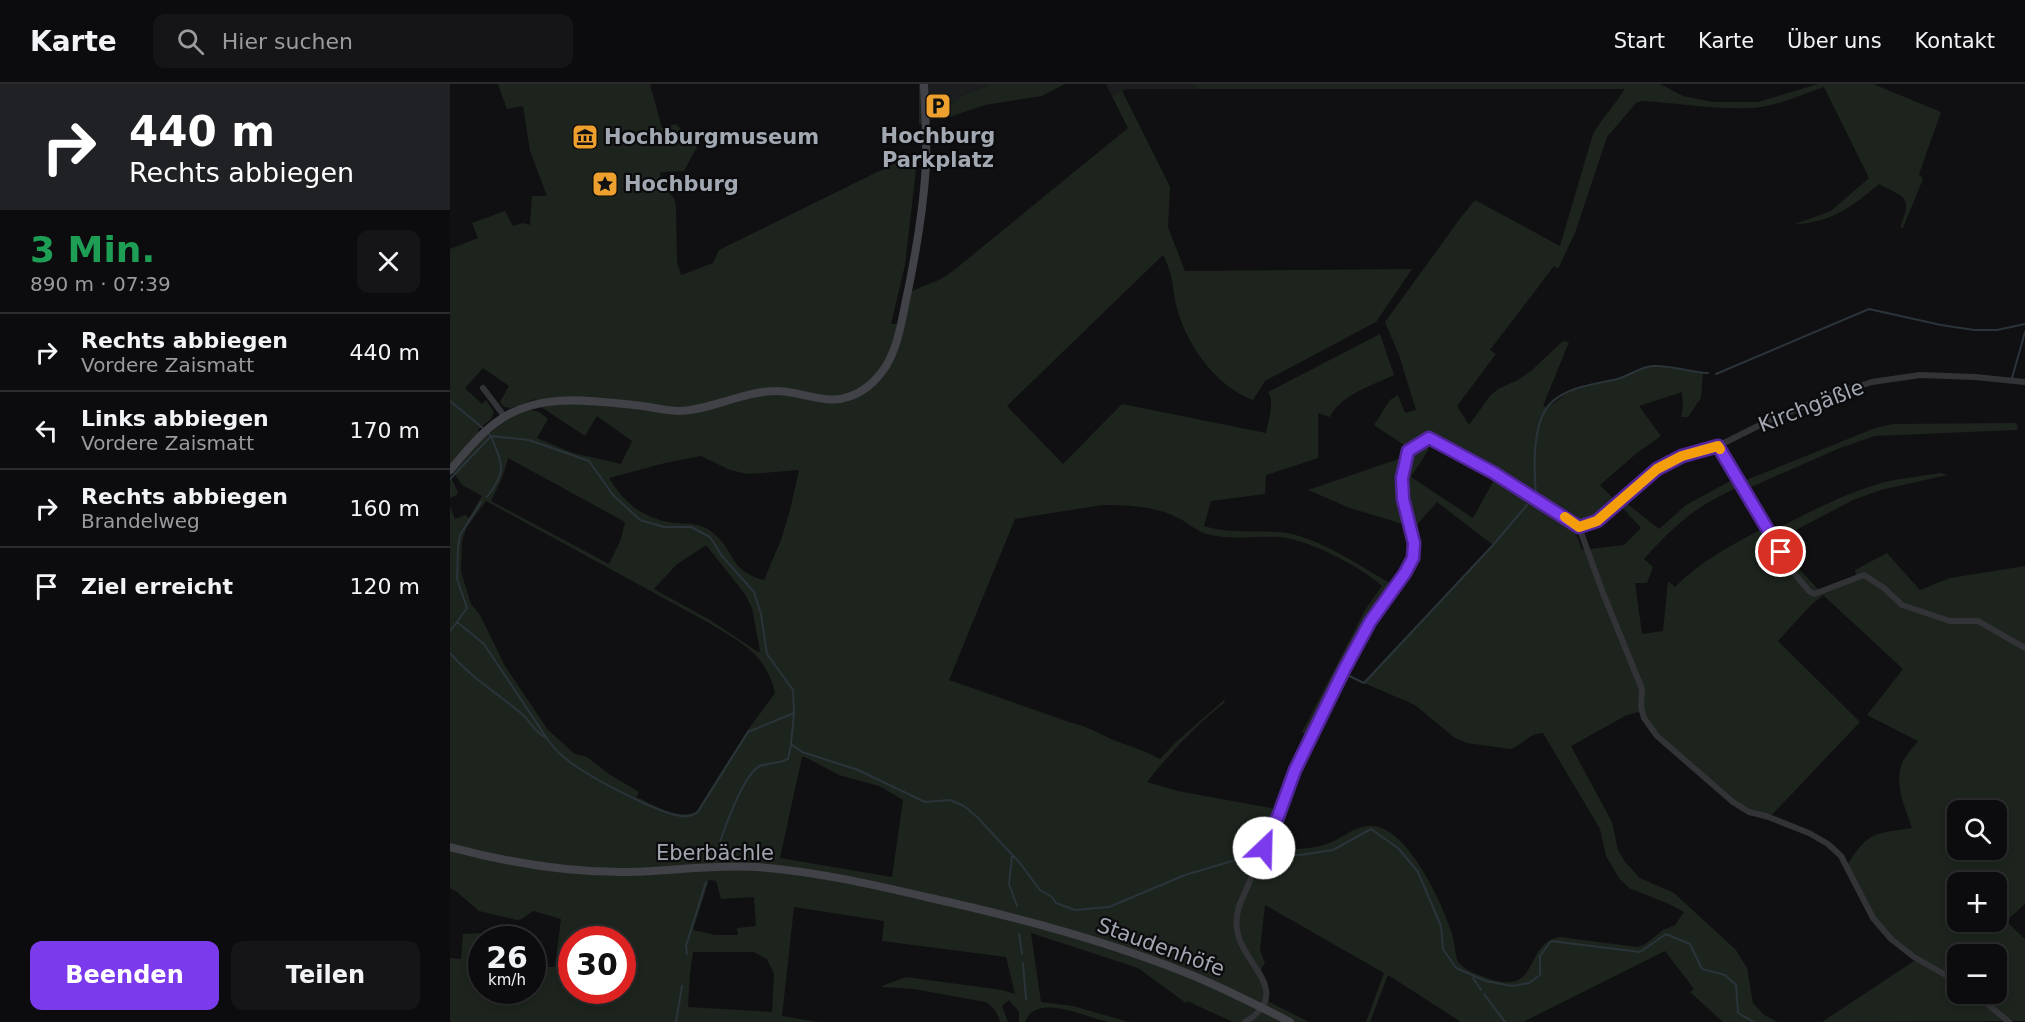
<!DOCTYPE html>
<html lang="de">
<head>
<meta charset="utf-8">
<style>
  body { margin:0; font-family:"DejaVu Sans",sans-serif; background:#151517; color:#f1f3f6; height:100vh; display:flex; flex-direction:column; font-size:22px; white-space:nowrap }
  * { box-sizing:border-box; margin:0 }
  p { font-size:20px; color:#9a9b9e }
  .icon { flex:none; width:33px; height:33px; fill:none; stroke:currentColor; stroke-width:2; stroke-linecap:round; stroke-linejoin:round }
  .map { position:relative; flex:1; overflow:hidden }
  .details { display:flex; flex-direction:column; background:#0c0c0e; width:450px }
  .details>* { flex:none }
  .banner { background:#202124; color:#fff; overflow:hidden }
  .tools { position:absolute; left:1497px; top:716px; display:grid; gap:12px }
  .tools a { display:grid; place-items:center; width:60px; height:60px; border-radius:12px; background:#0c0c0e; box-shadow:0 3px 9px #0003,0 0 0 2px #2c2c2e; font-size:30px }
  .speed { position:absolute; left:18px; top:842px; display:flex; gap:12px; font-size:30px; font-weight:700; text-align:center }
  .speed>* { display:grid; place-content:center; width:78px; height:78px; border-radius:50%; background:#0c0c0e; box-shadow:0 3px 9px #0003,0 0 0 2px #2c2c2e; line-height:1 }
  .speed small { font-size:15px; font-weight:400 }
  .speed .limit { border:9px solid #d22; background:#fff; color:#111 }
  .pin { position:absolute; display:grid; place-items:center; width:51px; height:51px; color:#fff; margin:-26px; border:3px solid #fff; border-radius:50%; box-shadow:0 2px 6px #0007 }
  .me { position:absolute; width:66px; margin:-33px; rotate:24deg; stroke-linejoin:round; filter:drop-shadow(0 0 4px #0008) }
  .turn { display:flex; align-items:center; gap:21px; height:126px; padding:0 30px; font-size:27px }
  .turn .icon { width:78px; height:78px; stroke-width:2.5 }
  .turn b { display:block; font-size:42px; line-height:51px }
  .round { display:grid; place-items:center; flex:none; width:63px; height:63px; border-radius:12px; background:#151517 }
  .summary { display:flex; align-items:center; justify-content:space-between; height:102px; padding:0 30px }
  h1 { font-size:36px; font-weight:700; line-height:45px; color:#1e9e55 }
  .cta { display:flex; gap:12px; margin-top:auto; padding:12px 30px }
  .cta a { flex:1; height:69px; border-radius:12px; background:#7c3aed; color:#fff; font-size:24px; font-weight:700; line-height:69px; text-align:center }
  .cta a+a { background:#151517; color:#f1f3f6 }
  ul { padding:0; list-style:none }
  li { display:flex; align-items:center; gap:18px; height:78px; padding:0 30px; border-top:2px solid #2c2c2e }
  li div { flex:1 }
  li b { display:block; font-size:22px }
  li em { font-style:normal }
  header { display:flex; align-items:center; gap:36px; box-sizing:border-box; height:84px; padding:0 30px; background:#0c0c0e; border-bottom:2px solid #2c2c2e }
  header strong { font-size:28px }
  nav { display:flex; gap:33px; margin-inline-start:auto; font-size:21px }
  .search { width:420px; height:54px; background:#151517; display:flex; align-items:center; gap:15px; box-sizing:border-box; padding:0 21px; border-radius:12px; color:#9a9b9e; font-size:22px }
  main { display:flex; flex:1; min-height:0 }
  .map>svg:first-child { display:block }
  .built { fill:#1c1d1f }
  .green { fill:#1d241d; fill-rule:evenodd }
  .lines { fill:none; stroke-linecap:round; stroke-linejoin:round }
  .stream { stroke:#2a343a; stroke-width:2 }
  .street { stroke:#313337; stroke-width:6 }
  .secondary { stroke:#404247; stroke-width:8 }
  .route-casing { stroke:#51269a; stroke-width:15 }
  .route { stroke:#7c3aed; stroke-width:10 }
  .slow { stroke:#f59e0b; stroke-width:10 }
  .labels { text-anchor:middle; stroke-width:4.5; stroke-linejoin:round; paint-order:stroke }
  .poi-label { font-size:21px; font-weight:bold; fill:#a2a8b2; stroke:#0b0b0d; text-anchor:start }
  .street-label { font-size:21px; fill:#a2a8b2; stroke:#0b0b0d }
</style>
</head>
<body>
<header>
<strong>Karte</strong>
<div class="search"><svg class="icon" aria-label="search" viewBox="0 0 24 24"><circle cx="10" cy="10" r="6"/><path d="M15 15l6 6"/></svg>Hier suchen</div>
<nav><a>Start</a><a>Karte</a><a>Über uns</a><a>Kontakt</a></nav>
</header>
<main>
<section class="details">
<div class="banner">
<div class="turn"><svg class="icon" aria-label="right" viewBox="0 0 24 24"><path d="M7 20v-9h11M14 6l5 5-5 5"/></svg><div><b>440 m</b>Rechts abbiegen</div></div>
</div>
<div class="summary"><div><h1>3 Min.</h1><p>890 m · 07:39</p></div><a class="round"><svg class="icon" aria-label="close" viewBox="0 0 24 24"><path d="M6 6l12 12M18 6L6 18"/></svg></a></div>
<ul>
<li><svg class="icon" aria-label="right" viewBox="0 0 24 24"><path d="M7 20v-9h11M14 6l5 5-5 5"/></svg><div><b>Rechts abbiegen</b><p>Vordere Zaismatt</p></div><em>440 m</em></li>
<li><svg class="icon" aria-label="left" viewBox="0 0 24 24"><path d="M17 20v-9H6M10 6l-5 5 5 5"/></svg><div><b>Links abbiegen</b><p>Vordere Zaismatt</p></div><em>170 m</em></li>
<li><svg class="icon" aria-label="right" viewBox="0 0 24 24"><path d="M7 20v-9h11M14 6l5 5-5 5"/></svg><div><b>Rechts abbiegen</b><p>Brandelweg</p></div><em>160 m</em></li>
<li><svg class="icon" aria-label="arrive" viewBox="0 0 24 24"><path d="M6 21V4h12l-3 4 3 4H6"/></svg><div><b>Ziel erreicht</b></div><em>120 m</em></li>
</ul>
<div class="cta"><a>Beenden</a><a>Teilen</a></div>
</section>
<div class="map">
<svg width="1575" height="938" viewBox="0 0 1575 938">
  <rect width="100%" height="100%" fill="#101012"/>
  <path class="built" d="M 477,0 L 544,0 L 513,11 L 478,38 Z
    M 656,0 L 744,0 L 747,5 L 677,5 L 662,12 Z"/>
  <path class="green" d="M 48,0 L 200,0 L 212,44 L 226,40 L 247,63 L 234,87 L 210,88 L 211,97 L 223,103 L 220,110 L 224,114 L 226,122 L 227,178 L 231,191 L 263,179 L 269,166 L 468,68 L 455,181 L 441,240 L 448,240 C 463,174 474,107 472,40 L 469,40 L 469,0 L 477,0 L 479,45 L 462,207 L 491,195 L 503,187 L 678,44 L 662,12 L 672,7 L 720,103 L 718,143 L 735,187 L 962,185 L 926,238 L 815,297 L 803,316 C 764,302 733,256 725,216 C 722,198 722,188 713,171 L 557,322 L 613,380 L 672,320 L 816,349 C 818,336 825,319 818,308 L 930,250 L 944,291 C 923,301 890,311 880,333 L 868,329 L 868,374 L 816,391 L 815,410 L 761,417 L 754,442 C 781,451 809,445 837,449 C 873,456 908,481 940,499 C 956,478 962,468 956,441 L 900,424 L 858,406 L 963,370 L 975,362 L 979,365 L 961,393 L 1023,434 L 1048,389 L 979,347 C 973,354 964,362 954,361 L 924,341 L 940,316 L 948,311 L 955,329 L 966,326 L 949,271 L 935,238 L 1009,136 L 1025,116 L 1110,162 L 1143,50 C 1152,34 1165,21 1175,5 L 747,5 L 744,0 L 1210,0 L 1233,12 L 1263,18 L 1308,18 L 1368,0 L 1423,0 L 1491,28 L 1469,90 L 1473,95 L 1453,144 L 1450,143 C 1463,112 1455,114 1429,100 C 1403,122 1381,139 1345,140 L 1381,127 L 1419,94 L 1374,3 C 1351,11 1327,22 1303,24 C 1266,26 1229,19 1192,17 L 1186,19 L 1157,53 L 1125,149 L 1108,185 L 1104,182 L 1040,266 L 1046,270 L 1007,322 L 1019,341 L 1040,312 L 1048,305 L 1068,296 L 1081,287 L 1113,257 L 1119,258 L 1093,322 L 1097,324 L 1119,308 L 1145,299 L 1170,295 L 1193,284 L 1212,282 L 1253,289 L 1251,314 L 1238,333 L 1231,333 L 1233,323 L 1232,308 L 1189,322 L 1211,352 L 1187,369 L 1150,401 L 1165,416 L 1145,434 L 1124,445 L 1132,466 L 1174,461 L 1191,444 L 1170,421 L 1175,418 L 1209,445 L 1236,421 L 1282,396 L 1266,366 L 1274,364 L 1294,397 L 1425,344 L 1443,340 L 1566,339 L 1568,345 L 1565,346 L 1425,352 L 1390,364 L 1299,404 L 1323,447 C 1359,428 1395,409 1435,398 C 1453,394 1472,392 1491,389 L 1497,391 L 1431,406 L 1403,416 L 1329,455 L 1351,487 L 1369,506 L 1406,492 L 1405,486 L 1437,469 L 1470,506 L 1500,494 L 1575,482 L 1575,820 L 1556,837 L 1575,855 L 1575,937 L 1372,938 L 1470,873 L 1456,869 L 1422,835 L 1397,781 C 1419,747 1423,750 1462,744 C 1455,723 1443,699 1453,677 C 1457,670 1463,663 1468,657 L 1417,631 L 1453,585 L 1373,511 L 1361,521 L 1328,557 L 1410,638 L 1317,736 L 1296,729 L 1191,634 L 1189,628 L 1177,631 L 1121,662 L 1162,738 L 1168,766 L 1175,778 L 1190,794 L 1224,809 L 1286,866 L 1297,884 L 1303,919 L 1314,931 L 1328,938 L 1273,938 L 1240,908 L 1244,905 L 1215,867 L 1073,938 L 1011,938 L 938,891 L 920,938 L 916,938 L 934,889 L 815,821 L 810,866 L 815,879 L 811,885 L 818,899 L 819,918 L 859,938 L 783,938 L 737,917 L 736,919 L 688,884 L 581,849 L 591,918 L 623,922 L 679,938 C 673,938 666,938 660,938 C 637,935 587,907 575,938 L 569,938 L 569,928 L 559,916 L 552,922 L 558,938 L 550,938 C 547,929 544,922 535,918 L 464,905 L 432,903 L 432,902 L 456,893 L 552,906 L 565,910 L 556,873 L 432,857 L 434,837 L 344,823 L 332,932 L 368,938 L 0,938 L 0,874 L 11,875 L 13,850 L 33,849 L 32,855 L 32,906 L 82,906 L 83,881 L 93,883 L 105,883 L 111,835 L 83,827 L 72,835 L 67,836 L 29,827 L 7,808 L 0,804 L 0,422 L 5,435 L 15,431 L 19,434 L 32,412 L 12,401 L 4,389 L 0,392 L 8,408 L 7,411 L 0,414 L 0,165 L 28,154 L 22,139 L 55,127 L 63,142 L 73,139 L 80,141 L 82,112 L 97,112 L 80,67 L 73,22 L 57,25 ZM 33,284 L 59,302 L 50,318 L 54,323 L 61,324 L 86,315 L 91,323 L 135,352 L 147,332 L 182,357 L 171,380 L 123,369 L 87,354 L 98,335 C 94,331 87,326 81,326 C 63,325 47,345 34,354 L 28,346 L 41,335 L 44,328 L 36,316 L 32,320 L 15,304 ZM 251,372 L 280,386 L 298,390 L 349,386 L 340,426 L 331,456 L 314,496 C 278,487 286,466 261,447 C 250,439 238,440 226,439 C 195,436 175,420 159,394 L 215,379 ZM 58,374 L 175,438 L 171,455 L 159,480 L 41,417 C 50,399 53,394 58,374 ZM 1287,404 L 1310,446 C 1279,462 1250,478 1225,503 L 1218,497 L 1213,547 L 1192,550 L 1185,499 L 1197,499 L 1203,483 L 1194,475 C 1225,441 1244,423 1287,404 ZM 36,417 L 259,539 C 292,559 316,570 325,609 L 297,647 L 246,728 C 226,736 205,721 186,713 L 189,708 L 159,690 L 137,673 L 125,670 L 98,646 L 55,582 L 30,531 L 21,520 L 11,488 L 12,457 L 17,443 ZM 987,418 L 1043,461 L 914,599 L 965,621 L 1005,654 L 1017,659 L 1060,665 C 1074,661 1076,650 1093,649 L 1150,745 L 1156,772 L 1169,794 L 1179,804 L 1219,820 L 1234,828 L 1225,841 L 1213,846 L 1194,861 L 1187,863 L 1110,853 C 1073,859 1091,912 1040,895 C 1029,891 1016,887 1008,878 C 1004,867 1005,857 1001,847 C 992,818 954,736 917,742 C 907,743 896,750 888,755 C 868,765 848,767 826,763 L 842,707 L 897,586 L 926,530 L 960,489 L 966,477 L 969,461 L 965,443 ZM 652,421 C 677,421 705,422 728,434 C 739,439 748,449 761,451 C 782,456 807,452 829,453 C 858,455 911,483 932,502 L 915,526 L 852,648 L 857,651 L 826,725 L 728,707 L 697,698 C 721,668 745,642 775,618 L 774,616 L 726,658 L 710,675 C 696,667 682,663 666,657 C 651,651 638,642 622,639 L 499,596 L 565,435 ZM 256,461 L 295,510 L 302,524 L 310,567 L 308,568 L 260,536 L 204,505 L 226,481 ZM 352,673 L 355,673 L 389,691 L 429,702 L 453,716 L 442,793 L 330,774 ZM 1508,726 L 1546,726 L 1546,765 L 1508,765 ZM 259,796 L 266,797 L 271,815 L 304,813 L 306,842 L 287,844 L 288,851 L 265,851 L 243,846 ZM 1508,798 L 1546,798 L 1546,837 L 1508,837 ZM 122,855 L 172,855 L 172,906 L 122,906 ZM 243,868 L 304,868 L 317,875 L 324,890 L 322,928 L 238,923 L 240,890 ZM 1508,870 L 1546,870 L 1546,909 L 1508,909 Z
    M 544,0 L 615,0 L 592,12 L 535,21 L 497,34 L 495,25 L 513,11 Z"/>
  <g class="lines">
    <path class="stream" d="M 1266,290 L 1419,225 L 1491,241 L 1524,246 L 1547,246 L 1575,240
      M 1562,294 L 1575,248
      M 0,317 L 34,345
      M 38,349 L 41,352 L 79,356 L 139,377 L 163,411 L 190,436 L 214,443 L 241,443 L 260,453 L 272,472 L 304,508 L 311,530 L 317,570 L 343,606 L 344,629 L 341,660 L 352,668 L 408,686 L 475,718 L 500,716 L 514,722 L 527,733 L 569,778 L 590,806 L 602,813 L 606,819 L 625,826 L 659,823 L 735,791 L 809,769
      M 0,395 L 41,352 C 52,381 58,386 37,413
      M 1086,411 C 1084,387 1082,340 1099,321 C 1114,304 1143,300 1163,296 C 1177,294 1188,283 1203,282 C 1221,281 1239,288 1258,289
      M 31,418 L 10,451 L 8,463 L 7,495 L 17,524 L 7,538 L 34,560 L 98,656 C 105,666 114,674 124,681 C 143,694 218,736 238,732 C 246,731 249,727 252,721 L 298,648 L 344,629
      M 0,547 L 7,538
      M 0,569 C 21,594 49,610 73,631 C 82,639 85,649 97,654
      M 269,761 C 274,745 294,689 310,682 C 319,679 330,679 338,675 L 341,661
      M 815,770 L 850,771 L 883,766 L 921,745 L 948,764 L 968,788 L 991,842 L 993,865 L 1006,884 L 1036,897 L 1062,902 L 1079,899 L 1090,891 L 1090,872 L 1101,857 L 1190,868 L 1216,850 L 1240,860 L 1252,885 L 1275,891 L 1286,901 L 1288,929 L 1304,938
      M 824,770 L 842,707 L 895,590 L 914,599 L 1043,461 L 1077,421
      M 562,772 L 559,800 L 567,822
      M 569,850 L 572,870
      M 237,870 L 236,862 L 256,798
      M 573,879 L 576,915
      M 1023,894 L 1031,906
      M 1034,910 L 1055,938
      M 226,938 L 232,902"/>
    <path class="street" d="M 33,304 L 55,333
      M 1268,362 L 1342,487 L 1359,507 L 1364,510 L 1414,491 L 1434,504 L 1452,521 L 1500,537 L 1528,537 L 1575,564
      M 1129,443 L 1153,509 L 1192,605 L 1191,622 L 1194,634 L 1207,652 L 1283,718 L 1299,728 L 1316,732 L 1359,749 L 1378,760 L 1391,772 L 1423,834 L 1441,855 L 1464,873 L 1508,898
      M 1129,443 L 1147,437 L 1207,385 L 1238,370 L 1268,362 L 1314,339 L 1381,311 L 1422,298 L 1470,291 L 1525,293 L 1575,298
      M 1524,909 L 1559,938
      M 795,938 C 841,910 800,886 789,854 C 785,843 786,833 789,822 L 829,730 L 845,686 L 894,586 L 920,538 L 955,489 L 963,474 L 964,466 L 962,448 L 953,415 L 952,394 L 958,367 L 979,354 L 1044,389 L 1129,443"/>
    <path class="secondary" d="M 0,386 C 14,370 27,353 44,340 C 84,308 136,316 184,321 C 199,322 214,327 229,327 C 262,326 293,307 327,307 C 349,307 376,321 398,313 C 414,308 427,296 436,282 C 447,264 451,241 455,221 C 465,175 473,129 476,82 C 477,55 475,27 474,0
      M 0,763 C 56,778 112,788 170,788 C 216,788 261,780 306,783 C 363,787 421,800 476,813 C 563,832 651,855 734,888 C 770,902 805,920 840,938"/>
  </g>
  <g class="lines">
    <g class="route-casing">
      <path id="route" d="M 814,764 L 829,730 L 845,686 L 894,586 L 920,538 L 955,489 L 963,474 L 964,459 L 953,415 L 952,394 L 958,367 L 979,354 L 1044,389 L 1129,443 L 1147,437 L 1207,385 L 1232,372 L 1268,362 L 1331,468"/>
    </g>
    <use href="#route" class="route"/>
    <path class="slow" d="M 1115,433 L 1129,443 L 1147,437 L 1207,385 L 1232,372 L 1268,362 L 1270,365"/>
  </g>
  <defs>
    <g id="parking-square" transform="scale(1.35)"><rect x="-9" y="-9" width="18" height="18" rx="4" fill="#eda02d" stroke="#0b0b0d"/><path d="M-3.5-5.5H1a3.5 3.5 0 0 1 0 7H-1V5.5H-3.5ZM-1-3.4V-.6H.8a1.4 1.4 0 0 0 0-2.8Z" fill="#111"/></g>
    <g id="museum-square" transform="scale(1.35)"><rect x="-9" y="-9" width="18" height="18" rx="4" fill="#eda02d" stroke="#0b0b0d"/><path d="M0-6L6-3V-2H-6V-3ZM-5-1h2V3h-2ZM-1-1h2V3h-2ZM3-1h2V3H3ZM-6 4H6V6H-6Z" fill="#111"/></g>
    <g id="sight-square" transform="scale(1.35)"><rect x="-9" y="-9" width="18" height="18" rx="4" fill="#eda02d" stroke="#0b0b0d"/><path d="M0-6L1.8-2.2L6-1.7L2.9 1.2L3.7 5.4L0 3.3L-3.7 5.4L-2.9 1.2L-6-1.7L-1.8-2.2Z" fill="#111"/></g>
  </defs>
  <g fill-rule="evenodd">
    <use href="#parking-square" x="488" y="22"/>
    <use href="#museum-square" x="135" y="53"/>
    <use href="#sight-square" x="155" y="100"/>
  </g>
  <g class="labels">
    <g class="poi-label">
      <text x="488" y="59" text-anchor="middle">Hochburg<tspan x="488" dy="24">Parkplatz</tspan></text>
      <text x="154" y="60">Hochburgmuseum</text>
      <text x="174" y="107">Hochburg</text>
    </g>
    <g class="street-label">
      <text transform="translate(1361 322) rotate(-21)" y="7">Kirchgäßle</text>
      <text x="265" y="776">Eberbächle</text>
      <text transform="translate(711 863) rotate(20)" y="7">Staudenhöfe</text>
    </g>
  </g>
</svg>
<div class="tools">
<a><svg class="icon" aria-label="search" viewBox="0 0 24 24"><circle cx="10" cy="10" r="6"/><path d="M15 15l6 6"/></svg></a>
<a>+</a>
<a>−</a>
</div>
<div class="speed"><div>26<small>km/h</small></div><div class="limit">30</div></div>
<div class="pin" style="left:1331px;top:468px;background:#d93025"><svg class="icon" aria-label="arrive" viewBox="0 0 24 24"><path d="M6 21V4h12l-3 4 3 4H6"/></svg></div>
<svg class="me" style="left:814px;top:764px" viewBox="-20 -20 40 40"><circle r="19" fill="#fff"/><path d="M0-13L10 11 0 6-10 11z" fill="#7c3aed"/></svg>
</div>
</main>
</body>
</html>
